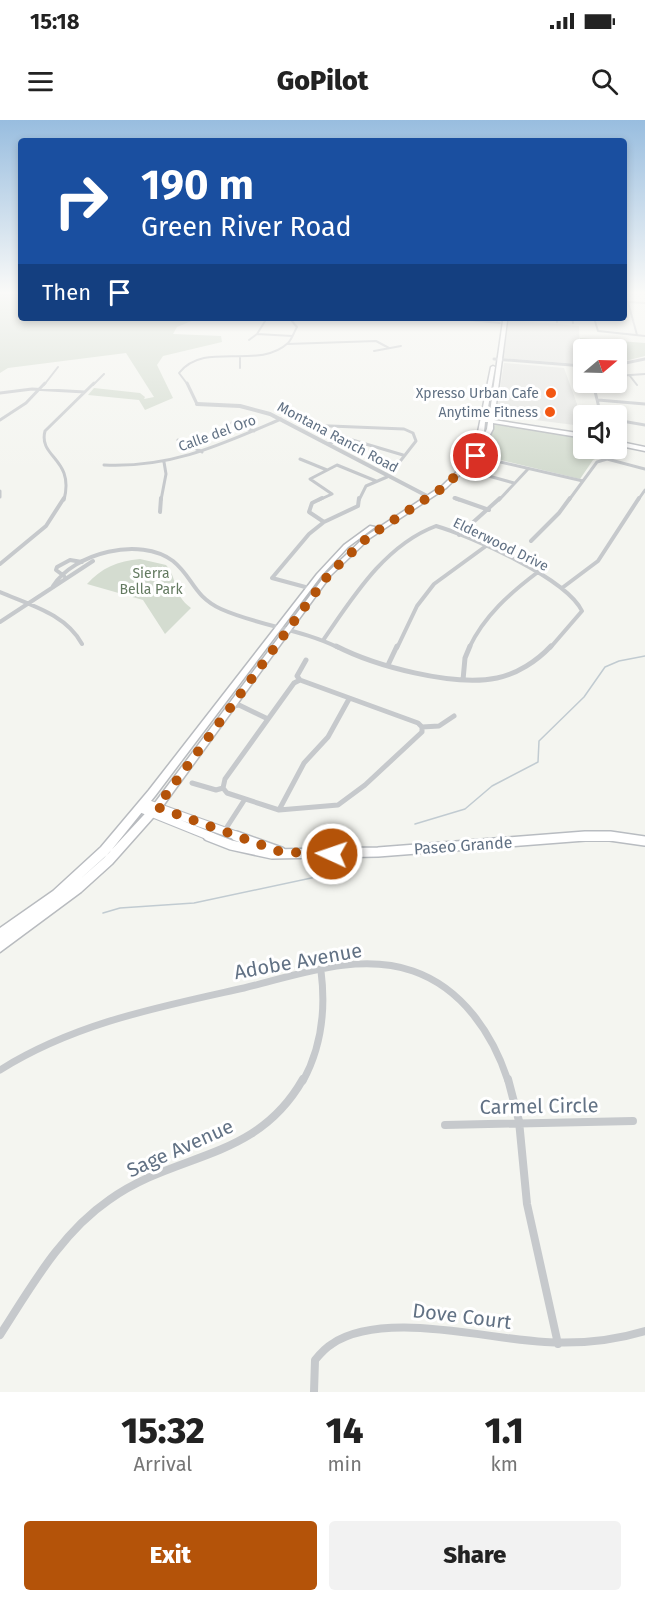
<!DOCTYPE html>
<html lang="en">
<head>
<meta charset="utf-8">
<style>
  body { margin:0; font-family:"Fira Sans",sans-serif; background:#f2f2f2; color:#222; height:100vh; display:flex; flex-direction:column; font-size:22px; white-space:nowrap }
  * { box-sizing:border-box; margin:0 }
  p { font-size:20px; color:#767676 }
  .icon { flex:none; width:33px; height:33px; fill:none; stroke:currentColor; stroke-width:2; stroke-linecap:round; stroke-linejoin:round }
  .map { position:relative; height:1272px; overflow:hidden }
  .side { display:flex; flex-direction:column; background:#fff; flex:1 }
  .side>* { flex:none }
  .guide { position:absolute; left:18px; top:18px; width:609px; height:183px; border-radius:6px; box-shadow:0 3px 9px #0003; background:#1a4fa0; color:#fff; overflow:hidden }
  .needle { width:39px; rotate:71deg }
  .controls { position:absolute; left:573px; top:219px; display:grid; gap:12px }
  .controls a { display:grid; place-items:center; width:54px; height:54px; border-radius:6px; background:#fff; box-shadow:0 3px 9px #0003; font-size:30px }
  .pin { position:absolute; display:grid; place-items:center; width:51px; height:51px; color:#fff; margin:-26px; border:3px solid #fff; border-radius:50%; box-shadow:0 2px 6px #0007 }
  .me { position:absolute; width:66px; margin:-33px; rotate:273deg; stroke-linejoin:round; filter:drop-shadow(0 0 4px #0008) }
  .turn { display:flex; align-items:center; gap:21px; height:126px; padding:0 24px; font-size:27px }
  .turn .icon { width:78px; height:78px; stroke-width:2.5 }
  .turn b { display:block; font-size:42px; line-height:51px }
  .then { display:flex; align-items:center; height:57px; padding:0 24px; background:#0003; gap:12px; font-size:22px }
  .eta { display:flex; justify-content:space-evenly; align-items:center; height:102px; text-align:center }
  .eta b { font-size:36px; font-weight:800; line-height:42px }
  .primary-button { display:flex; gap:12px; margin-top:auto; padding:12px 24px }
  .primary-button a { flex:1; height:69px; border-radius:6px; background:#b45309; color:#fff; font-size:24px; font-weight:800; line-height:69px; text-align:center }
  .primary-button a+a { background:#f2f2f2; color:#222 }
  .status { display:flex; justify-content:space-between; align-items:center; height:42px; padding:0 30px; background:#fff; direction:ltr }
  .status svg { height:16px; fill:currentColor }
  header { display:flex; justify-content:space-between; align-items:center; height:78px; padding:0 24px; background:#fff; font-size:27px; font-weight:800 }
  .map>svg:first-child { display:block }
  .built { fill:#e5e6e3 }
  .green { fill:#d4dcd0 }
  .lines { fill:none; stroke-linecap:round; stroke-linejoin:round }
  .stream { stroke:#c1cbd1; stroke-width:1.5 }
  .secondary-far1-casing { stroke:#b8bcc1; stroke-width:10 }
  .secondary-casing { stroke:#b8bcc1; stroke-width:12 }
  .primary-casing { stroke:#b8bbbf; stroke-width:3 }
  .minor-far5 { stroke:#c6c9cc; stroke-width:2 }
  .minor-far4 { stroke:#c6c9cc; stroke-width:3 }
  .minor-far3 { stroke:#c6c9cc; stroke-width:4 }
  .minor-far2 { stroke:#c6c9cc; stroke-width:5 }
  .minor-far1 { stroke:#c6c9cc; stroke-width:7 }
  .minor { stroke:#c6c9cc; stroke-width:8 }
  .tertiary-far1 { stroke:#c6c9cc; stroke-width:3 }
  .tertiary { stroke:#c6c9cc; stroke-width:4 }
  .secondary-far1 { stroke:#fff; stroke-width:8 }
  .secondary { stroke:#fff; stroke-width:9 }
  .primary { fill:#fff; fill-rule:evenodd }
  .route { stroke:#b45309; stroke-width:10; stroke-dasharray:0 18 }
  .poi-dot { fill:#f35712; stroke:#fff; stroke-width:2 }
  .labels { text-anchor:middle; stroke-width:6; stroke-linejoin:round; paint-order:stroke }
  .far-poi-label { font-size:14px; fill:#617184; stroke:#fff; text-anchor:end }
  .far-street-label { font-size:14px; fill:#617184; stroke:#fff }
  .far-park-label { font-size:14px; fill:#637a60; stroke:#fff }
  .street-label { font-size:16px; fill:#617184; stroke:#fff }
  .near-street-label { font-size:20px; fill:#617184; stroke:#fff }
</style>
</head>
<body>
<div class="status"><b>15:18</b><svg viewBox="0 0 49 12"><path d="M0 12V9h3v3zM5 12V6h3v6zM10 12V3h3v9zM15 12V0h3v12zM26 1h20v11H26zM47 4h2v5h-2z"/></svg></div>
<header><svg class="icon" aria-label="menu" viewBox="0 0 24 24"><path d="M4 6h16M4 12h16M4 18h16"/></svg>GoPilot<svg class="icon" aria-label="search" viewBox="0 0 24 24"><circle cx="10" cy="10" r="6"/><path d="M15 15l6 6"/></svg></header>
<div class="map">
<svg width="645" height="1272" viewBox="0 0 645 1272">
  <rect width="100%" height="100%" fill="#f4f5f0"/>
  <path class="built" d="M 509,200 L 579,206 L 580,244 L 503,238 Z
    M 504,243 L 564,248 L 577,284 L 577,292 L 582,306 L 496,295 Z"/>
  <path class="green" d="M 0,174 L 21,174 L 21,198 L 199,198 L 177,207 L 173,214 L 221,216 L 222,222 L 163,236 L 157,245 L 173,278 L 145,290 L 139,280 L 88,275 L 94,268 L 140,273 L 145,277 L 144,279 L 154,277 L 126,233 L 8,248 L 0,253 Z
    M 580,218 L 645,223 L 645,236 L 617,243 L 616,230 L 584,230 L 583,244 L 580,244 Z
    M 496,302 L 583,318 L 584,328 L 601,329 L 599,337 L 593,340 L 580,359 L 480,335 Z
    M 140,439 L 166,445 C 178,458 172,474 191,488 L 165,514 L 143,480 L 87,464 C 101,448 118,441 140,439 Z"/>
  <g class="lines">
    <path class="stream" d="M 415,704 L 465,689 L 492,666 L 538,642 L 539,621 L 584,577 L 605,547 L 619,541 L 645,536
      M 103,793 L 120,788 L 194,783 L 330,754"/>
    <g class="secondary-far1-casing">
      <path id="secondary-far1" d="M 145,683 L 240,717
        M 140,688 L 212,717
        M 569,717 L 618,717"/>
    </g>
    <g class="secondary-casing">
      <path id="secondary" d="M 208,716 L 231,725 L 272,734 L 378,732 L 585,716 L 610,716 L 645,721
        M 236,716 L 281,732"/>
    </g>
    <g class="primary-casing">
      <path id="primary" d="M 501,198 L 505,198 L 507,201 L 494,300 L 584,314 L 584,318 L 493,303 L 493,309 L 478,337 L 446,368 L 370,418 L 331,455 L 160,690 L 112,744 L 81,772 L 0,832 L 0,808 L 53,771 L 101,727 L 149,670 L 317,454 L 344,425 L 370,406 L 375,407 L 348,427 L 321,456 L 155,676 L 109,733 L 79,760 L 104,738 L 154,684 L 327,453 L 366,416 L 442,366 L 474,335 L 487,309 L 488,302 L 485,302 L 484,312 L 467,340 L 462,339 L 478,312 L 491,247 L 493,246 L 495,247 L 486,299 L 489,299 L 503,201 Z
        M 616,321 L 645,327 L 645,331 L 616,325 Z"/>
    </g>
    <path class="minor-far5" d="M 624,177 L 628,182 L 637,215
      M 628,182 L 645,183
      M 446,198 L 500,203
      M 556,198 L 557,202
      M 572,198 L 573,203
      M 594,198 L 598,211 L 645,216
      M 257,214 L 292,216
      M 249,220 L 257,214 L 267,198
      M 287,224 L 376,221 L 389,228
      M 374,231 L 401,226
      M 240,238 L 240,248
      M 616,256 L 645,254
      M 630,256 L 637,265
      M 593,262 L 594,265
      M 44,265 L 58,247
      M 93,265 L 104,254
      M 188,265 L 179,253 C 205,220 258,251 288,223 C 292,219 294,212 297,207 L 291,200"/>
    <path class="minor-far4" d="M 187,263 L 197,284
      M 593,263 L 601,296
      M 0,273 L 32,269 L 85,272
      M 598,280 L 645,284
      M 0,300 L 26,283 L 45,263
      M 616,300 L 645,305
      M 232,303 L 254,311
      M 306,305 L 404,309 L 413,313 L 416,321 L 398,344
      M 333,307 L 334,311 L 349,319 L 403,335
      M 178,320 L 202,332
      M 328,324 L 345,318
      M 470,335 L 583,361
      M 300,339 L 327,350
      M 104,345 C 172,348 220,325 281,299
      M 485,355 L 514,363
      M 0,371 L 0,377
      M 454,378 L 459,380
      M 64,380 C 75,338 38,338 45,311 L 94,263
      M 161,380 L 166,354 L 164,342
      M 319,380 L 332,374 L 310,359 L 337,345 L 376,361
      M 359,380 L 366,366 L 387,357
      M 499,380 L 528,349
      M 569,380 L 597,342 L 607,339 L 645,349
      M 638,380 L 645,370"/>
    <path class="minor-far3" d="M 322,378 L 312,383 L 309,392 L 324,402
      M 455,378 L 489,390
      M 160,392 L 161,378
      M 459,415 L 500,378
      M 531,421 L 559,393 L 570,378
      M 0,444 L 46,406 L 64,378
      M 64,456 L 56,450 L 57,447 L 70,440 L 82,442
      M 53,466 C 74,433 140,416 173,441 C 193,457 193,476 221,489 C 259,506 301,509 339,528
      M 309,468 L 272,458 L 309,414 L 324,402 L 358,386 L 359,378
      M 562,468 L 598,441 L 639,378
      M 0,472 C 30,485 66,494 82,524
      M 0,502 L 93,441
      M 324,519 C 353,477 385,425 436,406 C 471,416 566,458 582,491 L 550,528
      M 397,528 L 417,486 L 434,464 L 486,426
      M 469,528 C 484,496 510,473 538,452"/>
    <path class="minor-far2" d="M 336,526 C 375,546 453,567 497,558 C 517,554 537,541 551,526
      M 388,545 L 397,526
      M 300,560 L 297,556 L 306,540
      M 463,560 L 465,538 L 470,526
      M 234,586 L 239,585 L 268,599
      M 422,607 L 439,606 L 454,596
      M 192,663 L 216,670 L 223,668
      M 223,668 L 227,673 L 279,690 L 338,685 L 365,665 L 422,612 L 422,607 L 418,603 L 300,560
      M 223,668 L 225,659 L 294,563 L 300,560
      M 279,690 L 304,643 L 328,617 L 349,579
      M 225,710 L 245,679"/>
    <path class="minor-far1" d="M 0,950 C 75,903 159,887 244,868 C 298,855 358,832 413,851 C 462,868 493,914 508,961
      M 303,961 C 322,926 326,890 321,851"/>
    <path class="minor" d="M 508,959 L 519,1001 L 527,1084 L 558,1224
      M 445,1005 L 633,1001
      M 0,1215 C 31,1167 61,1113 109,1080 C 177,1031 256,1042 303,959
      M 314,1272 L 315,1240 C 320,1234 325,1228 332,1224 C 382,1190 486,1219 545,1222 C 579,1224 612,1221 645,1211"/>
    <path class="tertiary-far1" d="M 494,239 L 584,246
      M 616,245 L 645,239"/>
    <path class="tertiary" d="M 197,284 L 240,286 L 270,294 L 429,377"/>
    <use href="#secondary-far1" class="secondary-far1"/>
    <use href="#secondary" class="secondary"/>
    <use href="#primary" class="primary"/>
  </g>
  <linearGradient id="sky" x2="0" y2="1"><stop stop-color="#98bddf"/><stop offset="0.49" stop-color="#fafaf8"/><stop offset="1" stop-color="#fafaf8" stop-opacity="0"/></linearGradient>
  <rect width="645" height="352" fill="url(#sky)"/>
  <g class="lines">
    <path class="route" d="M 332,734 L 281,732 L 157,687 L 329,454 L 368,417 L 444,367 L 476,336"/>
  </g>
  <g class="poi-dot">
    <circle cx="551" cy="273" r="6"/>
    <circle cx="550" cy="292" r="6"/>
  </g>
  <g class="labels">
    <g class="far-poi-label">
      <text x="539" y="278">Xpresso Urban Cafe</text>
      <text x="538" y="297">Anytime Fitness</text>
    </g>
    <g class="far-street-label">
      <text transform="translate(217 313) rotate(-20)" y="5">Calle del Oro</text>
      <text transform="translate(338 317) rotate(28)" y="5">Montana Ranch Road</text>
      <text transform="translate(501 424) rotate(26)" y="5">Elderwood Drive</text>
    </g>
    <g class="far-park-label">
      <text x="151" y="458">Sierra<tspan x="151" dy="16">Bella Park</tspan></text>
    </g>
    <g class="street-label">
      <text transform="translate(463 725) rotate(-4)" y="6">Paseo Grande</text>
    </g>
    <g class="near-street-label">
      <text transform="translate(298 841) rotate(-10)" y="7">Adobe Avenue</text>
      <text transform="translate(539 986) rotate(-1)" y="7">Carmel Circle</text>
      <text transform="translate(180 1028) rotate(-24)" y="7">Sage Avenue</text>
      <text transform="translate(462 1196) rotate(7)" y="7">Dove Court</text>
    </g>
  </g>
</svg>
<div class="controls">
<a><svg class="needle" viewBox="-14 -14 28 28"><path d="M0-13l5 13h-10z" fill="#e53935"/><path d="M0 13l5-13h-10z" fill="#767676"/></svg></a>
<a><svg class="icon" aria-label="sound" viewBox="0 0 24 24"><path d="M4 9h4l5-4v14l-5-4H4zM17 9q2 3 0 6"/></svg></a>
</div>
<div class="pin" style="left:476px;top:336px;background:#d93025"><svg class="icon" aria-label="arrive" viewBox="0 0 24 24"><path d="M6 21V4h12l-3 4 3 4H6"/></svg></div>
<svg class="me" style="left:332px;top:734px" viewBox="-20 -20 40 40"><circle r="17" fill="#b45309" stroke="#fff" stroke-width="3"/><path d="M0-11L8 9 0 5-8 9z" fill="#fff"/></svg>
<div class="guide">
<div class="turn"><svg class="icon" aria-label="right" viewBox="0 0 24 24"><path d="M7 20v-9h11M14 6l5 5-5 5"/></svg><div><b>190 m</b>Green River Road</div></div>
<div class="then">Then<svg class="icon" aria-label="arrive" viewBox="0 0 24 24"><path d="M6 21V4h12l-3 4 3 4H6"/></svg></div>
</div>
</div>
<section class="side">
<div class="eta">
<div><b>15:32</b><p>Arrival</p></div>
<div><b>14</b><p>min</p></div>
<div><b>1.1</b><p>km</p></div>
</div>
<div class="primary-button"><a>Exit</a><a>Share</a></div>
</section>
</body>
</html>
